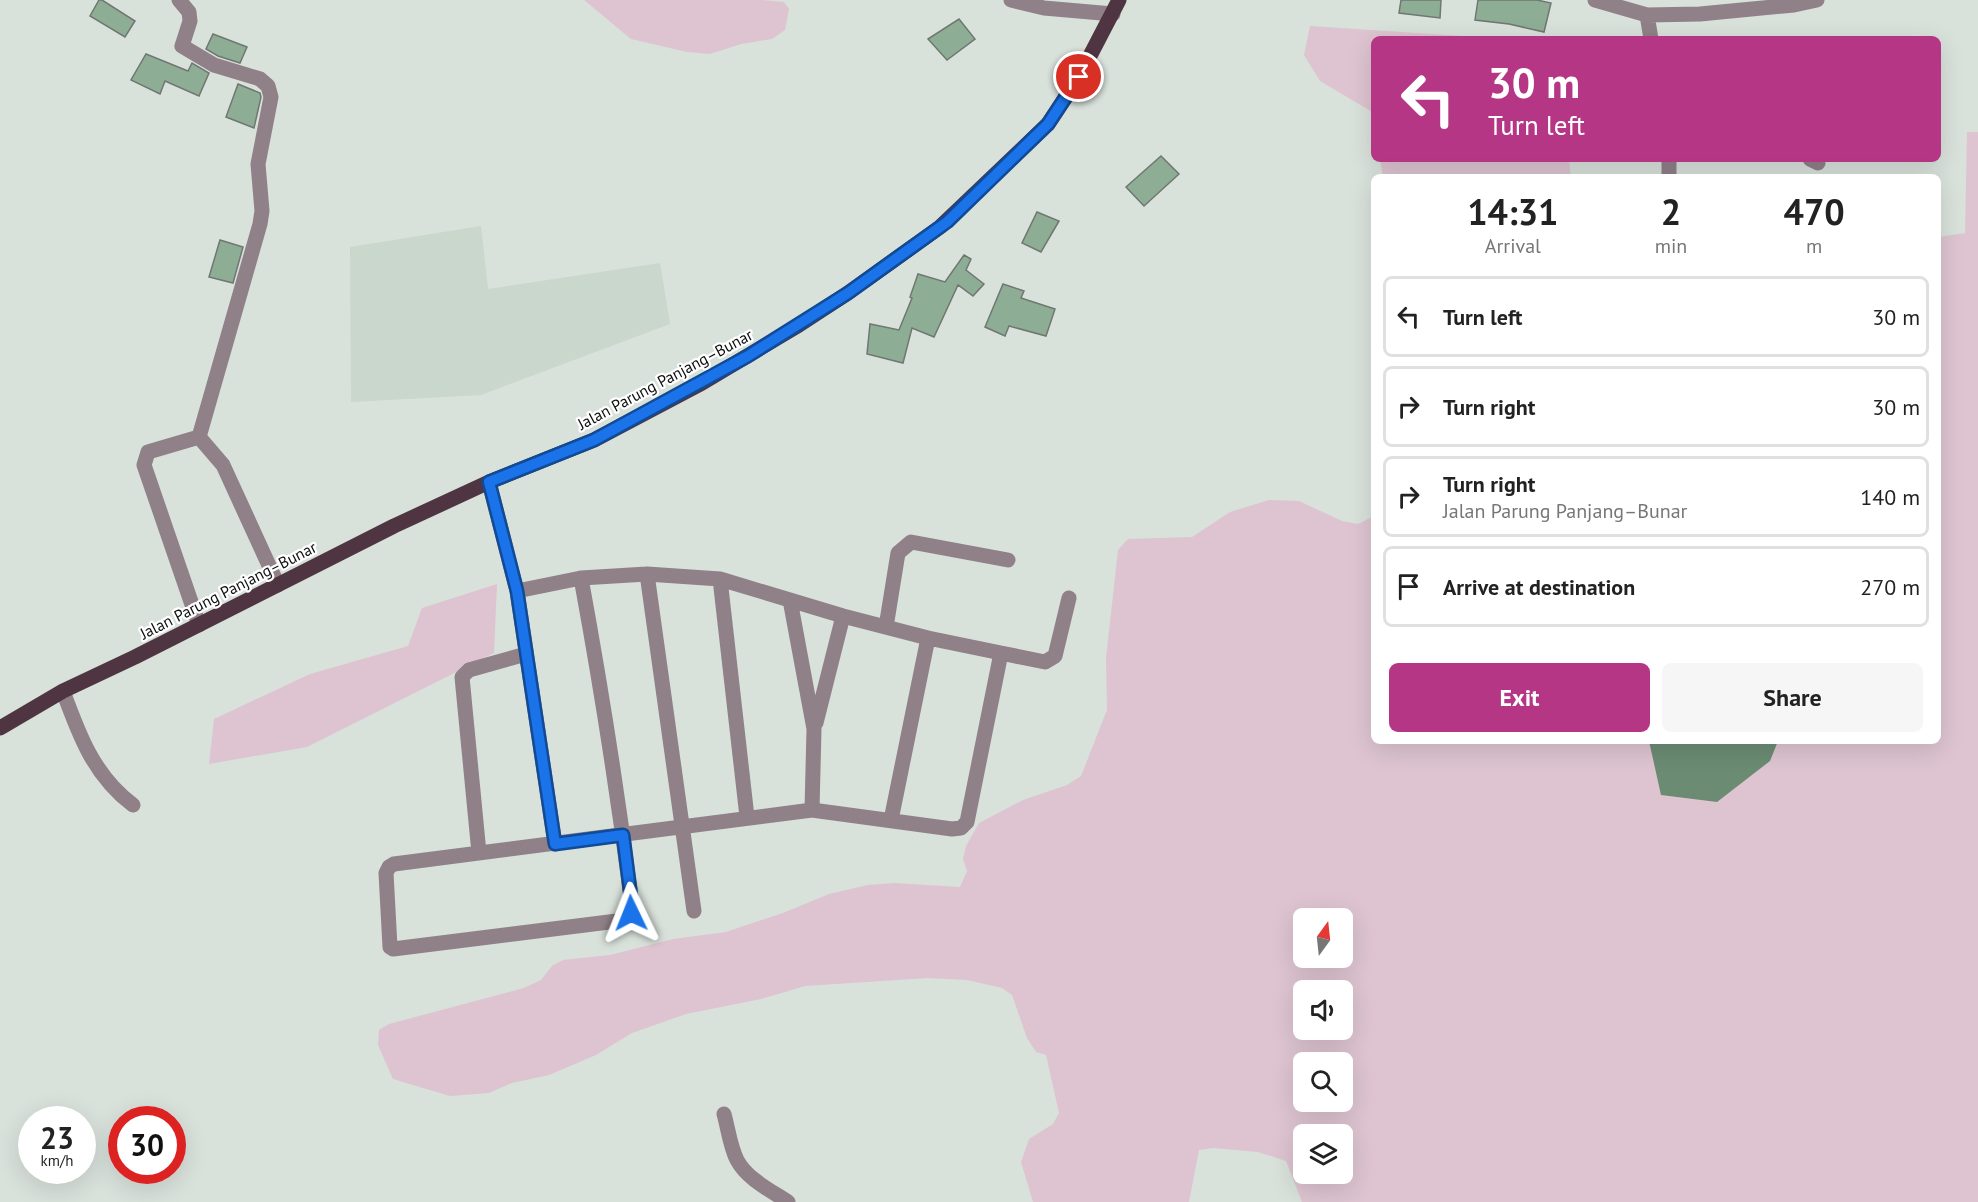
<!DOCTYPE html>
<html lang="en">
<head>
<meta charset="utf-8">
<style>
  body { margin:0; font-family:"PT Sans",sans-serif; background:#f6f6f6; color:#222; height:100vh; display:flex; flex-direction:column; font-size:22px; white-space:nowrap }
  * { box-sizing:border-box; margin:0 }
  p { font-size:20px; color:#767676 }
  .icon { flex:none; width:33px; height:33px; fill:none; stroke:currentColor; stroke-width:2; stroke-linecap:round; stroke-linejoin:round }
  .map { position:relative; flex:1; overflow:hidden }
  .side { position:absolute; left:1371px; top:174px; width:570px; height:570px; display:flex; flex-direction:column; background:#fff; border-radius:9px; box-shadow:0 6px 24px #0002 }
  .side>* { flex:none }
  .top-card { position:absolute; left:1371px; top:36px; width:570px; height:126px; border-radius:9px; box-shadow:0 6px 24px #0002; background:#b43684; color:#fff; overflow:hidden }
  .needle { width:39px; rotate:15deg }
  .controls { position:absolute; left:1293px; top:908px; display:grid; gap:12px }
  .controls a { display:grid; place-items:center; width:60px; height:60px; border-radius:9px; background:#fff; box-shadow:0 6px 24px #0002; font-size:30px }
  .speed { position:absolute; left:18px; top:1106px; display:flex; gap:12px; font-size:30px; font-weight:700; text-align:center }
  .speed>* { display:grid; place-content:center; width:78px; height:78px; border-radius:50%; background:#fff; box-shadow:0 6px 24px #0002; line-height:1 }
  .speed small { font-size:15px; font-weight:400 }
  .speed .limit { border:9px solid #d22; background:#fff; color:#111 }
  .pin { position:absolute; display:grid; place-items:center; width:51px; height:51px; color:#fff; margin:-26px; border:3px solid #fff; border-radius:50%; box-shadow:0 2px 6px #0007 }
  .me { position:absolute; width:66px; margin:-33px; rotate:358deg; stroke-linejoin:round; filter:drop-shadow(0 0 4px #0008) }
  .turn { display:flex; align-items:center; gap:21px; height:126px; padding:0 18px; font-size:27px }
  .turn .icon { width:78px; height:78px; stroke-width:2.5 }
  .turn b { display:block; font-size:42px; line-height:51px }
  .eta { display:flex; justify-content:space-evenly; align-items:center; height:102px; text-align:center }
  .eta b { font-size:36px; font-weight:600; line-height:42px }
  .button { display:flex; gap:12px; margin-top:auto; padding:12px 18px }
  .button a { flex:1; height:69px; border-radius:9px; background:#b43684; color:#fff; font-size:24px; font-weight:600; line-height:69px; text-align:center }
  .button a+a { background:#f6f6f6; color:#222 }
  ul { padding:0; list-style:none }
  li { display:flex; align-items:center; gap:18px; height:81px; margin:0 12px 9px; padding:0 6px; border:3px solid #e0e0e0; border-radius:9px }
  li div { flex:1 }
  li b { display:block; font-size:22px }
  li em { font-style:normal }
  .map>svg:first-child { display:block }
  .built { fill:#c9d7cc }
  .green { fill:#ddc4d0; fill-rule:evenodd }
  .water { fill:#6b8b73 }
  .building { fill:#8dae95; stroke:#707772; stroke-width:1.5 }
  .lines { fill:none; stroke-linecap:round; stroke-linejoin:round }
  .street { stroke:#908088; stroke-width:15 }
  .primary { stroke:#4f3542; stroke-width:15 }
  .route-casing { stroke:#114b97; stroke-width:15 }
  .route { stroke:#1a73e8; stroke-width:10 }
  .labels { text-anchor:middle; stroke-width:4.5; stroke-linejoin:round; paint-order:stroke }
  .street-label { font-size:16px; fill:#0e100f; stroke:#fff }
</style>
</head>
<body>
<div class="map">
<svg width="1978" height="1202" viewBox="0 0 1978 1202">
  <rect width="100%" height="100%" fill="#d9e1db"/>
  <path class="built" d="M 481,226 L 488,289 L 660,263 L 670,324 L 481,395 L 351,402 L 350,247 Z"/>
  <path class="green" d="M 584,0 L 762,0 L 784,2 L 789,9 L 785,30 L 772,39 L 741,44 L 710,54 L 687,52 L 631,39 Z
    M 1310,26 L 1509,39 L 1374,39 L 1374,113 L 1320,81 L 1304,55 Z
    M 1967,132 L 1978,132 L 1978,1202 L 1302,1202 L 1286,1161 L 1258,1152 L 1213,1148 L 1199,1150 L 1189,1202 L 1033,1202 L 1021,1162 L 1029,1139 L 1053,1124 L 1059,1113 L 1046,1055 L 1036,1052 L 1027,1038 L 1012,995 L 1002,988 L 967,980 L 928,978 L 805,986 L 761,999 L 686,1014 L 632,1033 L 596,1055 L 549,1075 L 512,1083 L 489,1093 L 450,1096 L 393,1079 L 378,1045 L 379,1030 L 389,1024 L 524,988 L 541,980 L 552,966 L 563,960 L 610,955 L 673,939 L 726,932 L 783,913 L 829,894 L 868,885 L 894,883 L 960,887 L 967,871 L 963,859 L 966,846 L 979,823 L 1023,800 L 1067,785 L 1081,776 L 1107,710 L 1106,658 L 1118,550 L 1128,539 L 1192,537 L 1230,512 L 1269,500 L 1299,501 L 1342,521 L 1358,524 L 1374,516 L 1374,741 L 1938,741 L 1938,237 L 1965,233 ZM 1304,918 L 1342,918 L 1342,957 L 1304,957 ZM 1304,990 L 1342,990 L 1342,1029 L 1304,1029 ZM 1304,1062 L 1342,1062 L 1342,1101 L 1304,1101 ZM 1304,1134 L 1342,1134 L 1342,1173 L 1304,1173 Z
    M 1380,159 L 1569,159 L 1571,177 L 1385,177 L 1383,176 Z
    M 497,584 L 494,653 L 307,747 L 209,764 L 214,719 L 310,674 L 408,646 L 422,608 Z"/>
  <path class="water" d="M 1649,741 L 1778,741 L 1770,761 L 1717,802 L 1661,795 Z"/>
  <path class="building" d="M 99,0 L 102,0 L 135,21 L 125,37 L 90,16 Z
    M 1401,0 L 1441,0 L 1440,18 L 1399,13 Z
    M 1478,0 L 1537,0 L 1551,3 L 1544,32 L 1509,24 L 1475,20 Z
    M 959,19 L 975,39 L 947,60 L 928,39 Z
    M 213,34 L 247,47 L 240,63 L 218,56 L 206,49 Z
    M 146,54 L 188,71 L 192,63 L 209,73 L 199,96 L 165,81 L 160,94 L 131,80 Z
    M 238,84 L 260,93 L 261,97 L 254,128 L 226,117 Z
    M 1161,156 L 1179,174 L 1144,206 L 1126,187 Z
    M 1037,212 L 1059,221 L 1041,252 L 1022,243 Z
    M 220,240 L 243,247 L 233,283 L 209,277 Z
    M 964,255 L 971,259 L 966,270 L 984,284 L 973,296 L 958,285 L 934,337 L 912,328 L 903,363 L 867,354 L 870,324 L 899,330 L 912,298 L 910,297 L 918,274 L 945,282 Z
    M 1003,284 L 1024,291 L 1021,298 L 1055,309 L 1046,336 L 1009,326 L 1005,336 L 985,327 Z"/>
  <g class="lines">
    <path class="street" d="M 179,0 L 189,12 L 190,21 L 182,46 L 214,65 L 260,79 L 268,86 L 271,97 L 258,164 L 262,211 L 260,224 L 199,437
      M 1011,0 L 1044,8 L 1113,14
      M 1595,0 L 1647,15 L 1700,14 L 1794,5 L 1817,0
      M 1647,15 L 1651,39
      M 1669,159 L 1669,177
      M 1810,159 L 1818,163
      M 199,437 L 223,465 L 278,585
      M 489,482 L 517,591 L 555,844
      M 647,574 L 694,911
      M 720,579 L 747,817
      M 517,591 L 581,578 L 647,574 L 720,579 L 843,616 L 928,638 L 1001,653 L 967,822 L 961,828 L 952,829 L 812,810 L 394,864 L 389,867 L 386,873 L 390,947 L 393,949 L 625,920 L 631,913 L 632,905 C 618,795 601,687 581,578
      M 790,600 L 814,729 L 812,810
      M 199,625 L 144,465 L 148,452 L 199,437
      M 886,627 L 898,553 L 911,542 L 1008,560
      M 1001,653 L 1045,662 L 1055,656 L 1069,598
      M 63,691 C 79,735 94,776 133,805
      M 816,723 L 843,616
      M 891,820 L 928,638
      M 479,853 L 462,677 L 469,670 L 526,654
      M 724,1114 C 728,1128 730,1146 737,1160 C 747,1179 770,1190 788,1202"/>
    <path class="primary" d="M 0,728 L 63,691 L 135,657 L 394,526 L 489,482 L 594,440 L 702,383 L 799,325 L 848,293 L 940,227 L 1048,124 L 1079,77 L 1119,0"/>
  </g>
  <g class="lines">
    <g class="route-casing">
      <path id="route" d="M 631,913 L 632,905 L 623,835 L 555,844 L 517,591 L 489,482 L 594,440 L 748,356 L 848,293 L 947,222 L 1048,124 L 1079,77"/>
    </g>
    <use href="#route" class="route"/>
  </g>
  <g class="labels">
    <g class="street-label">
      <text transform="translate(665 379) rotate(-28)" y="6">Jalan Parung Panjang–Bunar</text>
      <text transform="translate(228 590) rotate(-27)" y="6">Jalan Parung Panjang–Bunar</text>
    </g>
  </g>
</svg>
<div class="controls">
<a><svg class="needle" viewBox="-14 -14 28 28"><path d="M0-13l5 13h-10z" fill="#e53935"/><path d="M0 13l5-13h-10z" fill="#767676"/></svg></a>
<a><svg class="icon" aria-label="sound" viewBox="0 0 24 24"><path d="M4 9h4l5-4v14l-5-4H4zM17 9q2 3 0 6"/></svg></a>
<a><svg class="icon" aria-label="search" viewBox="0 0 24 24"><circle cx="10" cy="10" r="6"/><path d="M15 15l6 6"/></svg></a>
<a><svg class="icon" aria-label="layers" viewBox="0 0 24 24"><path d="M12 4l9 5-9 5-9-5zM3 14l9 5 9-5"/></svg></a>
</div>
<div class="speed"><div>23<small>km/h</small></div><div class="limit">30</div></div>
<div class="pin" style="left:1079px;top:77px;background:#d93025"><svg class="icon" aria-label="arrive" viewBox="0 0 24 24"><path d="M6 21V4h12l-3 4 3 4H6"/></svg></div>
<svg class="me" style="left:631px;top:913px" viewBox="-20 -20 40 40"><path d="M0-17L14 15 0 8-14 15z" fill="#1a73e8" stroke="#fff" stroke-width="4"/></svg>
<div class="top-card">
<div class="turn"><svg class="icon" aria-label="left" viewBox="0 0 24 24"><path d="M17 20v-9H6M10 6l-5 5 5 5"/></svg><div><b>30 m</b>Turn left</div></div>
</div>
<section class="side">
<div class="eta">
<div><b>14:31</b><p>Arrival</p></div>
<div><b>2</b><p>min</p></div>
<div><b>470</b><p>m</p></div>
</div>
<ul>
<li><svg class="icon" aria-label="left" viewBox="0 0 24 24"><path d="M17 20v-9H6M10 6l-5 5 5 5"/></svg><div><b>Turn left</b></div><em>30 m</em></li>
<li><svg class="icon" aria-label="right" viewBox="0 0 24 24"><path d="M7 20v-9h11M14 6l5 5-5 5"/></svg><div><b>Turn right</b></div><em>30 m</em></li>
<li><svg class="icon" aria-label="right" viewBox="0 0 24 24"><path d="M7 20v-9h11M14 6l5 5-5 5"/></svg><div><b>Turn right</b><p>Jalan Parung Panjang–Bunar</p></div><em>140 m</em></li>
<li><svg class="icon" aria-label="arrive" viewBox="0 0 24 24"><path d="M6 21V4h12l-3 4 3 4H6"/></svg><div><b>Arrive at destination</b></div><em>270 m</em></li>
</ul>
<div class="button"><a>Exit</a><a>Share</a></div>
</section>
</div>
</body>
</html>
